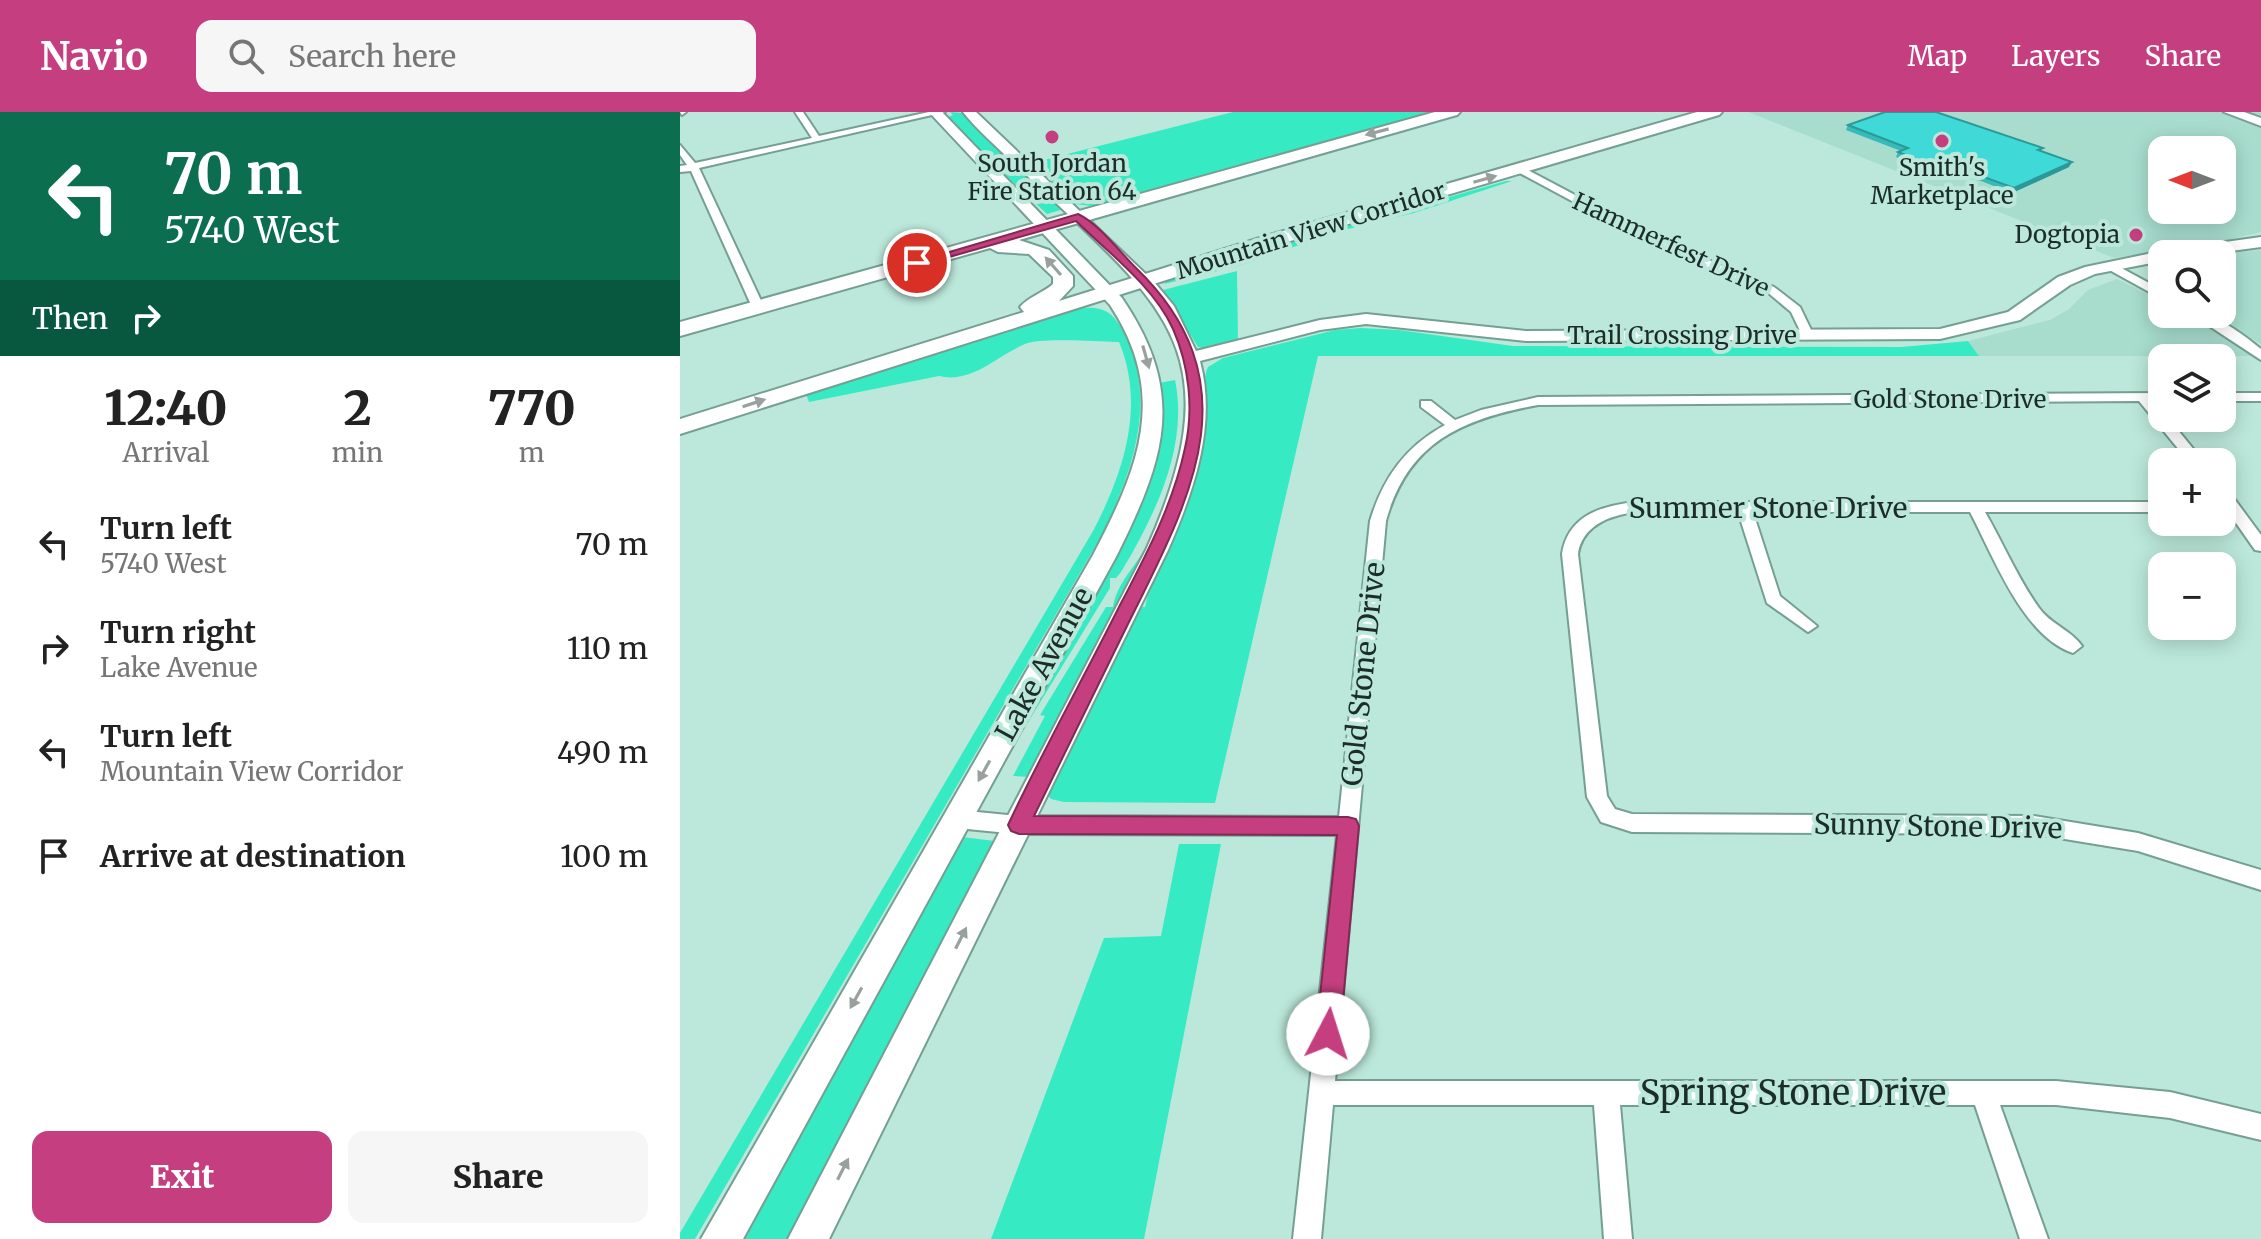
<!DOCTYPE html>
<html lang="en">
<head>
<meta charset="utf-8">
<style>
  body { margin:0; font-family:Merriweather,serif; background:#f6f6f6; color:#222; height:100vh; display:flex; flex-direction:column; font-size:30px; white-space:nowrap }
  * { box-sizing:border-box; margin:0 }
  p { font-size:26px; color:#767676 }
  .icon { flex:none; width:44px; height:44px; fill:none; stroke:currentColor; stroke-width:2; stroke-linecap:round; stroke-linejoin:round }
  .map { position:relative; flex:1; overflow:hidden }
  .sheet { display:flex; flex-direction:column; background:#fff; width:680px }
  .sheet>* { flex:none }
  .banner { background:#0b6e4f; color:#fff; overflow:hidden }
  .needle { width:52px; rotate:270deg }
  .buttons { position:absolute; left:1468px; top:24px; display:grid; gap:16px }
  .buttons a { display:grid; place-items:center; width:88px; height:88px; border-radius:16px; background:#fff; box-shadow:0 4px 20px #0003; font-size:40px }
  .pin { position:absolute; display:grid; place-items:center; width:68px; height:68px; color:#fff; margin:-34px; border:4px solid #fff; border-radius:50%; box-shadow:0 2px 8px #0007 }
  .me { position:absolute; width:88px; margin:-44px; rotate:5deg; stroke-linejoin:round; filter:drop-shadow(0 0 6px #0008) }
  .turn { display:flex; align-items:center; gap:28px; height:168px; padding:0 32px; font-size:36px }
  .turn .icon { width:104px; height:104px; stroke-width:2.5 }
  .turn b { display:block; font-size:56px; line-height:68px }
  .then { display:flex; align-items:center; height:76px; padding:0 32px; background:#0003; gap:16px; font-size:30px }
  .eta { display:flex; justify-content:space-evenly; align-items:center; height:136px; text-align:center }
  .eta b { font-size:48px; font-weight:800; line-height:56px }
  .primary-button { display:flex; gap:16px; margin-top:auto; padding:16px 32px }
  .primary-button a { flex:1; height:92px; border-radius:16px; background:#c53f80; color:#fff; font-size:32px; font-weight:800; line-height:92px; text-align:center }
  .primary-button a+a { background:#f6f6f6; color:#222 }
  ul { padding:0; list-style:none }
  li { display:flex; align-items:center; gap:24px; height:104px; padding:0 32px }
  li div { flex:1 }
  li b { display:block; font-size:30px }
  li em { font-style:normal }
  header { display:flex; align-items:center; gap:48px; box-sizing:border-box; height:112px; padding:0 40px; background:#c53f80; color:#fff }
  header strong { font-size:38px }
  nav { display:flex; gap:44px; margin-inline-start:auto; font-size:28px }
  .search { width:560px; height:72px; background:#f6f6f6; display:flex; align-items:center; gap:20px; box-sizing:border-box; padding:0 28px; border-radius:16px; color:#767676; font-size:30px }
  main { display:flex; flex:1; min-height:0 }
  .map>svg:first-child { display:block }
  .built { fill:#a8ddce; fill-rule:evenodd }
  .green { fill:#36ebc4 }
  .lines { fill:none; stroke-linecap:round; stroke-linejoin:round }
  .street-casing { stroke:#759f92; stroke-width:4 }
  .secondary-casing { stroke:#759f92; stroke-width:4 }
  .primary-casing { stroke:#759f92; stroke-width:4 }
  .highway-casing { stroke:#759f92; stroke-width:4 }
  .street { fill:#fff; fill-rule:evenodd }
  .secondary { fill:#fff; fill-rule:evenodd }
  .primary { fill:#fff; fill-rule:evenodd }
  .highway { fill:#fff; fill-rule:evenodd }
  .wall { fill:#36bbba }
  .shaded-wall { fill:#2c9897 }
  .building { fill:#3fd9d8; stroke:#2c9897; stroke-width:2 }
  .oneway { fill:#99a09e }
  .route { fill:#c53f80; stroke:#802953; stroke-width:2 }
  .poi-dot { fill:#c53f80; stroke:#bbe8da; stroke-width:3 }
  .labels { text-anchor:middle; stroke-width:8; stroke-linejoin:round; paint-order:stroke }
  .far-poi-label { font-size:24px; fill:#1c2d28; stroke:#bbe8da }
  .far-street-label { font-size:24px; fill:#1c2d28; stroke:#bbe8da }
  .street-label { font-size:28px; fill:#1c2d28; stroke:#bbe8da }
  .near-street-label { font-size:34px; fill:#1c2d28; stroke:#bbe8da }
</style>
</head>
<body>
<header>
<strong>Navio</strong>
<div class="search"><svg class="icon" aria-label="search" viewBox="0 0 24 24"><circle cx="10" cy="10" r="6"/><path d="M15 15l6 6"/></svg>Search here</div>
<nav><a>Map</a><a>Layers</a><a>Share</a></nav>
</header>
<main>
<section class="sheet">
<div class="banner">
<div class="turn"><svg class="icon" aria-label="left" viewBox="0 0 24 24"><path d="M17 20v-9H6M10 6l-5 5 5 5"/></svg><div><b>70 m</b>5740 West</div></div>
<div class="then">Then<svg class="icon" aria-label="right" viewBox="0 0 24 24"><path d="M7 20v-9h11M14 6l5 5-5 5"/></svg></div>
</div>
<div class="eta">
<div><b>12:40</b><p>Arrival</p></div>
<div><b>2</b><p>min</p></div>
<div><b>770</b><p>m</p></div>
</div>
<ul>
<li><svg class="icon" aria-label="left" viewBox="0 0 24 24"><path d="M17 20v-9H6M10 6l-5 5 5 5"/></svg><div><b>Turn left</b><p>5740 West</p></div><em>70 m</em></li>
<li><svg class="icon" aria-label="right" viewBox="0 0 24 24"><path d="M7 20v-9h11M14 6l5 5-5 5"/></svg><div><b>Turn right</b><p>Lake Avenue</p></div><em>110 m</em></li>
<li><svg class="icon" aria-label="left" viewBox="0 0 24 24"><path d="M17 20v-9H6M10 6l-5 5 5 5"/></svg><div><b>Turn left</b><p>Mountain View Corridor</p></div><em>490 m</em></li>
<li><svg class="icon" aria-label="arrive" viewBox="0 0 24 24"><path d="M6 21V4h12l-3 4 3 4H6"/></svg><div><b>Arrive at destination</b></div><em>100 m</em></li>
</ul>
<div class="primary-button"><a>Exit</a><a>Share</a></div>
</section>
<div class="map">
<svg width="1581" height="1127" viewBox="0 0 1581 1127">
  <rect width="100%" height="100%" fill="#bbe8da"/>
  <path class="built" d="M 1068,0 L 1581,0 L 1581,120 L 1534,131 L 1434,146 ZM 1482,38 L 1542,38 L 1542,98 L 1482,98 Z
    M 1581,138 L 1581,232 L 1529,202 L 1542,202 L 1542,142 Z
    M 1437,167 L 1482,189 L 1482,202 L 1506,202 L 1573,244 L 1299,244 L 1288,229 L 1370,208 L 1389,197 L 1408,178 Z"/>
  <path class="green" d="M 270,0 L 284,1 L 325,42 L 305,46 L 268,5 L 273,3 Z
    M 553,0 L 762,0 L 413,94 L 394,92 L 348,52 Z
    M 330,47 L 384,97 L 367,102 L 313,52 Z
    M 826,69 L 832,69 L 734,101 L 660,119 L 558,154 L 484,172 L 489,167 L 567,142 Z
    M 557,159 L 558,230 L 528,237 L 518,235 L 483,178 Z
    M 403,196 C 427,194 435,203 445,223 C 478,289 452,360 423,421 L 15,1127 L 0,1127 L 0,1121 L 413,419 C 443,362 466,294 439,230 C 419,230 361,225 345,232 C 318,243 292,272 259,264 L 129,290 L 126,282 Z
    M 681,216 L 719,218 L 833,234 L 1221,235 L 1288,229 L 1299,244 L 638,244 L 535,691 L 384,690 L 371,687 L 367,682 L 460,495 L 465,495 C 475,444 510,401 519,348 C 524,324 519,274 528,255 L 543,246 L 655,218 Z
    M 495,268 C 509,335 474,405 441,460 L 436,466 L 430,466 L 430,476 L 334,633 L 330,632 L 427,455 L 479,271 Z
    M 508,277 L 506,333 L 488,397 L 351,665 L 333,664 L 365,604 L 360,603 L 426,495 L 433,495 C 437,471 455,455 466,435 C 492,385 507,334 504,278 Z
    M 282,725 L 315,729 L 114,1127 L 55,1127 Z
    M 499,732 L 541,732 L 464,1127 L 311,1127 L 424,826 L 481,824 Z"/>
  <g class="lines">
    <g class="street-casing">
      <path id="street" d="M 0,0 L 6,0 L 2,3 Z
        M 115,0 L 123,0 L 139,24 L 249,0 L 265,0 L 19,56 L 84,195 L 78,199 L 72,195 L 11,59 L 0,60 L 0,54 L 7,53 L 0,43 L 0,33 L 15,51 L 132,26 Z
        M 332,40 L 337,43 L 335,45 L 303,53 L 298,50 Z
        M 836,55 L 842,55 L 980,128 L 1094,175 L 1120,195 L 1134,224 L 1124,227 L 1111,200 L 1086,179 L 972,132 L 836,59 Z
        M 1424,151 L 1432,151 L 1482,178 L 1482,187 L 1424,155 Z
        M 1511,202 C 1537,202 1561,221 1581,237 L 1581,248 Z
        M 1482,281 L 1482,289 L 1474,289 L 1482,299 L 1482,306 L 1488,306 L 1524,350 L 1509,350 L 1459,289 L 858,293 C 782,307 728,330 706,409 L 655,969 L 1376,969 L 1490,980 L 1581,1002 L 1581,1028 L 1490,1006 L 1376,993 L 1320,993 L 1368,1127 L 1340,1127 L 1295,993 L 940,993 L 952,1127 L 924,1127 L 914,993 L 653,993 L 641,1127 L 613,1127 L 657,723 L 339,722 L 277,716 L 270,713 L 267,707 L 270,701 L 277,698 L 339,704 L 659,705 L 690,409 C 703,366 725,335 765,313 L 741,295 L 741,289 L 751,289 L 775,308 L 801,298 L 858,285 Z
        M 1542,281 L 1581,281 L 1581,289 L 1542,289 Z
        M 1542,375 L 1547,377 L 1581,423 L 1581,439 L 1575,438 L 1542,391 Z
        M 955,390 L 1482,390 L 1482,400 L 1305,400 C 1323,431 1338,467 1359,496 C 1370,512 1391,518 1402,534 L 1393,541 C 1343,525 1313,443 1290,400 L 1073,400 L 1100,484 L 1137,514 L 1128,520 L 1087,491 L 1058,400 C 1012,400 907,383 898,442 L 927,684 L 935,697 L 952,702 L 1354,704 L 1458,721 L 1581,758 L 1581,778 L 1458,739 L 1354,722 L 952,720 L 921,710 L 907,685 L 882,442 C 888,404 920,394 955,390 Z"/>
    </g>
    <g class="secondary-casing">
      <path id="secondary" d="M 249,0 L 262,0 L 442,186 C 507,282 485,346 437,443 L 63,1127 L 21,1127 L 413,443 C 459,355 489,283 430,193 Z
        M 283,0 L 296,0 L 475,171 L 494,194 L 516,239 L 640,208 L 686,202 L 846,219 L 1260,217 L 1328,200 L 1378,165 L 1405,155 L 1482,139 L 1488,141 L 1495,137 L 1581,125 L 1581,135 L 1529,142 L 1482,142 L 1482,149 L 1415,162 L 1390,173 L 1340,208 L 1260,227 L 846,229 L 686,212 L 640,218 L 520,249 C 537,313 514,379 488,438 L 149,1127 L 108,1127 L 466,438 C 560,230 475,188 335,52 C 317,35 298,19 283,0 Z"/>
    </g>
    <g class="primary-casing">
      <path id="primary" d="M 1544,0 L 1564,0 L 1581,6 L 1581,14 Z"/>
    </g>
    <g class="highway-casing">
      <path id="highway" d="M 755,0 L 780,0 L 777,3 L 339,128 L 369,138 L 393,164 L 393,174 L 379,189 L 586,124 L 1017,0 L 1042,0 L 1039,3 L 600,132 L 0,322 L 0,307 L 344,200 L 340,195 C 348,185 363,181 373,172 L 373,165 L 349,142 L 318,140 L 310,136 L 0,224 L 0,210 Z"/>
    </g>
    <use href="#street" class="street"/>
    <use href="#secondary" class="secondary"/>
    <use href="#primary" class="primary"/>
    <use href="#highway" class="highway"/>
  </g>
  <path class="wall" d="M 1168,13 L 1362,40 L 1389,55 L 1332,81 L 1270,57 L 1259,62 L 1216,45 L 1218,40 L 1221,39 L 1166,18 Z"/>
  <path class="shaded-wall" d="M 1392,50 L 1389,55 L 1332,81 L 1334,76 Z
    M 1271,53 L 1270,57 L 1259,62 L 1261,57 Z"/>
  <path class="building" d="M 1205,0 L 1256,0 L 1363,36 L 1358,38 L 1392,50 L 1334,76 L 1271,53 L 1261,57 L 1218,40 L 1228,36 L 1168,13 Z"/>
  <defs><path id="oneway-solid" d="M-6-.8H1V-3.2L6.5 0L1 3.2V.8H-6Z" transform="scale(2)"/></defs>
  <g class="oneway">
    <use href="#oneway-solid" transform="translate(697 20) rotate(165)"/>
    <use href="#oneway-solid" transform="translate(805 67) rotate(-16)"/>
    <use href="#oneway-solid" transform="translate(373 154) rotate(-131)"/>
    <use href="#oneway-solid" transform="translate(466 245) rotate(74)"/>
    <use href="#oneway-solid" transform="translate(74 291) rotate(-18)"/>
    <use href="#oneway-solid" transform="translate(304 659) rotate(119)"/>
    <use href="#oneway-solid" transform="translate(281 826) rotate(-63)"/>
    <use href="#oneway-solid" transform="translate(176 886) rotate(119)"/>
    <use href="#oneway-solid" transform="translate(163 1057) rotate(-63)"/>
  </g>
  <path class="route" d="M 398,102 C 419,112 439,139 456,156 C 576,272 509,389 447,514 C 416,577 385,641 354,704 L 668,705 L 676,707 L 679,714 L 660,922 L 657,930 L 648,934 L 640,930 L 636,922 L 657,723 L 339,722 L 331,719 L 328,713 C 362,640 402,569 438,497 C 465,445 493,393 505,336 C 514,297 509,253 493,217 C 474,175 429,141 396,109 L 241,153 L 232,151 Z"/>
  <g class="poi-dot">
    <circle cx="372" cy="25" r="8"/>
    <circle cx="1262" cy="29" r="8"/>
    <circle cx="1456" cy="123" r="8"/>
  </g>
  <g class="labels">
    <g class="far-poi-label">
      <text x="372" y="60">South Jordan<tspan x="372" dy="28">Fire Station 64</tspan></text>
      <text x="1262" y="64">Smith's<tspan x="1262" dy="28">Marketplace</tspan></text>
      <text x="1440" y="131" text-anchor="end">Dogtopia</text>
    </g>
    <g class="far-street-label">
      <text transform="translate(631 119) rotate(-17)" y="8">Mountain View Corridor</text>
      <text transform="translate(991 133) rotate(25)" y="8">Hammerfest Drive</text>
      <text x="1002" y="232">Trail Crossing Drive</text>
      <text x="1270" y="296">Gold Stone Drive</text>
    </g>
    <g class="street-label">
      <text x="1088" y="406">Summer Stone Drive</text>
      <text transform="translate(364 552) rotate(-61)" y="10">Lake Avenue</text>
      <text transform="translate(683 562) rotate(-84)" y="10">Gold Stone Drive</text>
      <text transform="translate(1258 714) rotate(1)" y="10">Sunny Stone Drive</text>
    </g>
    <g class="near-street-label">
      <text x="1113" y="993">Spring Stone Drive</text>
    </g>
  </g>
</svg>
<div class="buttons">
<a><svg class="needle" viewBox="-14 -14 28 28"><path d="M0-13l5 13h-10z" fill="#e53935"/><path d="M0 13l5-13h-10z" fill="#767676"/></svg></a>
<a><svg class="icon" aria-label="search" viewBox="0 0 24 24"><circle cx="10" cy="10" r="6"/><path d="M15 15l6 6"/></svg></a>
<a><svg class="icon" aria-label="layers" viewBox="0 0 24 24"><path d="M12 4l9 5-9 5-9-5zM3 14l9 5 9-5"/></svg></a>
<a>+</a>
<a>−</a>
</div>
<div class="pin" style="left:237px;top:151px;background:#d93025"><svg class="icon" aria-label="arrive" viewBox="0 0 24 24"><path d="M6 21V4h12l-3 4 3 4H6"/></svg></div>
<svg class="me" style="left:648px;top:922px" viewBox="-20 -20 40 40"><circle r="19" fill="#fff"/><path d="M0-13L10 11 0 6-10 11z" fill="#c53f80"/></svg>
</div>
</main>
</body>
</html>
